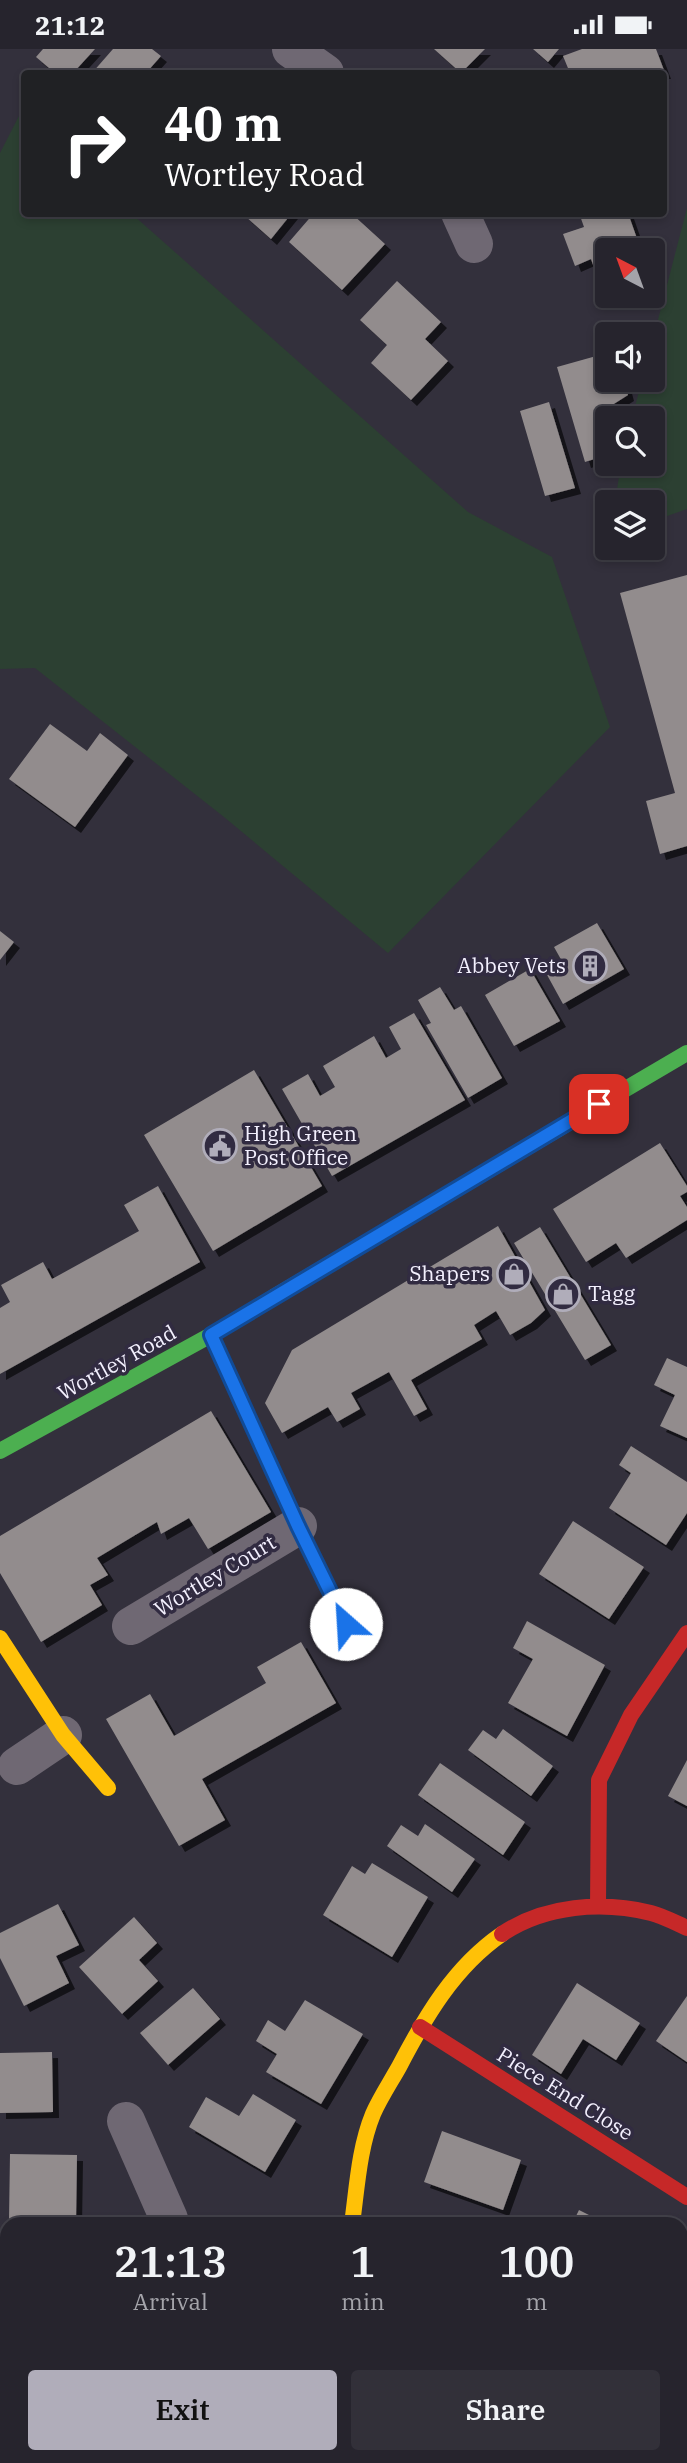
<!DOCTYPE html>
<html lang="en">
<head>
<meta charset="utf-8">
<style>
  body { margin:0; font-family:"IBM Plex Serif",serif; background:#323039; color:#f1f3f6; height:100vh; display:flex; flex-direction:column; font-size:26px; white-space:nowrap }
  * { box-sizing:border-box; margin:0 }
  p { font-size:23px; color:#a4a4aa }
  .icon { flex:none; width:38px; height:38px; fill:none; stroke:currentColor; stroke-width:2; stroke-linecap:round; stroke-linejoin:round }
  .map { position:relative; flex:1; overflow:hidden }
  .panel { position:absolute; left:0px; top:2168px; width:688px; height:247px; display:flex; flex-direction:column; background:#26242d; border-radius:21px 21px 0 0; box-shadow:0 4px 10px #0003,0 0 0 2px #424149 }
  .panel>* { flex:none }
  .top-card { position:absolute; left:21px; top:21px; width:646px; height:147px; border-radius:7px; box-shadow:0 4px 10px #0003,0 0 0 2px #424149; background:#202124; color:#fff; overflow:hidden }
  .needle { width:46px; rotate:319deg }
  .controls { position:absolute; left:595px; top:189px; display:grid; gap:14px }
  .controls a { display:grid; place-items:center; width:70px; height:70px; border-radius:7px; background:#26242d; box-shadow:0 4px 10px #0003,0 0 0 2px #424149; font-size:35px }
  .pin { position:absolute; display:grid; place-items:center; width:60px; height:60px; color:#fff; margin:-30px; border-radius:14px; box-shadow:0 4px 10px #0006 }
  .me { position:absolute; width:77px; margin:-38px; rotate:334deg; stroke-linejoin:round; filter:drop-shadow(0 0 5px #0008) }
  .turn { display:flex; align-items:center; gap:24px; height:147px; padding:0 28px; font-size:32px }
  .turn .icon { width:91px; height:91px; stroke-width:2.5 }
  .turn b { display:block; font-size:49px; line-height:60px }
  .eta { display:flex; justify-content:space-evenly; align-items:center; height:119px; text-align:center }
  .eta b { font-size:42px; font-weight:600; line-height:49px }
  .cta { display:flex; gap:14px; margin-top:auto; padding:14px 28px }
  .cta a { flex:1; height:80px; border-radius:7px; background:#b0adba; color:#111; font-size:28px; font-weight:600; line-height:80px; text-align:center }
  .cta a+a { background:#323039; color:#f1f3f6 }
  .status { display:flex; justify-content:space-between; align-items:center; height:49px; padding:0 35px; background:#26242d; direction:ltr }
  .status svg { height:19px; fill:currentColor }
  .map>svg:first-child { display:block }
  .green { fill:#2c4032 }
  .building { fill:#928c8d; filter:url(#shadow) }
  .lines { fill:none; stroke-linecap:round; stroke-linejoin:round }
  .street { stroke:#6f6873; stroke-width:38 }
  .fast { stroke:#4caf50; stroke-width:16 }
  .slow { stroke:#ffc107; stroke-width:16 }
  .jam { stroke:#c62828; stroke-width:16 }
  .route-casing { stroke:#114b97; stroke-width:18 }
  .route { stroke:#1a73e8; stroke-width:12 }
  .labels { text-anchor:middle; stroke-width:7; stroke-linejoin:round; paint-order:stroke }
  .poi-label { font-size:21px; fill:#f3f0fe; stroke:#312b41; text-anchor:end }
  .street-label { font-size:21px; fill:#f3f0fe; stroke:#312b41 }
</style>
</head>
<body>
<div class="status"><b>21:12</b><svg viewBox="0 0 49 12"><path d="M0 12V9h3v3zM5 12V6h3v6zM10 12V3h3v9zM15 12V0h3v12zM26 1h20v11H26zM47 4h2v5h-2z"/></svg></div>
<div class="map">
<svg width="687" height="2414" viewBox="0 0 687 2414">
  <defs>
    <filter id="shadow"><feDropShadow dx="6" dy="6" stdDeviation="0" flood-color="#0009"/></filter>
  </defs>
  <rect width="100%" height="100%" fill="#33303c"/>
  <path class="green" d="M 20,65 L 24,69 L 24,164 L 132,165 L 468,463 L 552,508 L 610,678 L 388,904 L 224,768 L 35,619 L 0,620 L 0,104 Z
    M 687,159 L 687,460 L 653,472 L 653,453 L 615,453 L 621,415 L 653,415 L 653,369 L 632,369 L 642,331 L 653,331 L 653,290 Z"/>
  <path class="building" d="M 43,0 L 95,0 L 73,24 L 55,24 L 36,8 Z
    M 113,0 L 152,0 L 161,7 L 146,24 L 92,24 Z
    M 434,0 L 485,0 L 461,24 Z
    M 533,0 L 559,0 L 548,13 Z
    M 582,0 L 656,0 L 665,24 L 570,24 L 563,7 Z
    M 247,164 L 292,164 L 271,190 L 245,167 Z
    M 314,164 L 351,164 L 385,195 L 342,241 L 289,193 Z
    M 579,164 L 628,164 L 641,201 L 607,201 L 607,223 L 597,227 L 591,210 L 575,217 L 563,185 L 584,178 Z
    M 397,232 L 441,273 L 425,290 L 448,312 L 411,351 L 371,314 L 387,296 L 360,271 Z
    M 607,304 L 607,331 L 624,331 L 628,346 L 609,358 L 616,369 L 607,369 L 607,372 L 598,374 L 607,406 L 585,413 L 557,318 Z
    M 549,353 L 575,439 L 545,447 L 520,362 Z
    M 687,526 L 687,797 L 660,805 L 646,752 L 675,744 L 620,544 Z
    M 50,675 L 87,702 L 100,684 L 128,706 L 75,778 L 9,730 Z
    M 597,874 L 624,920 L 563,955 L 546,924 L 563,914 L 554,898 Z
    M 0,882 L 14,893 L 0,911 Z
    M 530,920 L 560,972 L 514,997 L 485,946 Z
    M 440,938 L 454,961 L 461,957 L 502,1029 L 468,1049 L 426,976 L 431,974 L 418,951 Z
    M 414,964 L 465,1051 L 332,1127 L 282,1040 L 308,1025 L 320,1047 L 335,1038 L 323,1017 L 374,987 L 386,1009 L 401,1000 L 389,978 Z
    M 254,1021 L 322,1137 L 213,1202 L 144,1086 Z
    M 660,1094 L 687,1137 L 687,1143 L 680,1147 L 687,1158 L 687,1171 L 626,1209 L 616,1194 L 586,1213 L 553,1160 Z
    M 158,1137 L 200,1213 L 0,1325 L 0,1259 L 10,1253 L 1,1236 L 43,1213 L 52,1230 L 139,1182 L 124,1156 Z
    M 498,1177 L 545,1261 L 531,1274 L 510,1286 L 496,1262 L 474,1276 L 482,1290 L 411,1331 L 427,1360 L 414,1367 L 389,1323 L 351,1344 L 360,1360 L 337,1373 L 328,1358 L 282,1384 L 265,1354 L 292,1301 Z
    M 540,1178 L 611,1296 L 585,1311 L 514,1194 Z
    M 667,1309 L 687,1318 L 687,1389 L 660,1377 L 675,1346 L 654,1336 Z
    M 211,1362 L 271,1463 L 208,1500 L 189,1469 L 161,1485 L 157,1473 L 97,1509 L 108,1526 L 90,1536 L 102,1556 L 41,1593 L 0,1524 L 0,1487 Z
    M 631,1397 L 687,1433 L 687,1464 L 666,1496 L 609,1459 L 631,1424 L 619,1416 Z
    M 573,1472 L 644,1518 L 609,1570 L 539,1525 Z
    M 527,1572 L 605,1616 L 567,1687 L 508,1654 L 533,1610 L 513,1599 Z
    M 301,1593 L 336,1654 L 202,1730 L 225,1771 L 179,1797 L 106,1670 L 150,1645 L 174,1687 L 266,1634 L 257,1618 Z
    M 503,1680 L 553,1717 L 531,1747 L 468,1701 L 483,1681 L 496,1690 Z
    M 687,1711 L 687,1757 L 668,1747 Z
    M 440,1714 L 525,1773 L 503,1806 L 418,1746 Z
    M 425,1775 L 475,1810 L 452,1843 L 387,1797 L 401,1776 L 418,1787 Z
    M 372,1814 L 428,1848 L 392,1908 L 323,1866 L 352,1817 L 365,1825 Z
    M 58,1855 L 79,1896 L 56,1907 L 69,1934 L 24,1957 L 0,1909 L 0,1884 Z
    M 134,1868 L 157,1894 L 139,1911 L 158,1932 L 122,1965 L 79,1918 Z
    M 577,1934 L 640,1974 L 616,2011 L 583,1990 L 561,2025 L 532,2006 Z
    M 193,1939 L 220,1970 L 168,2016 L 140,1984 Z
    M 687,1947 L 687,2013 L 656,1992 Z
    M 305,1951 L 363,1985 L 321,2055 L 266,2023 L 277,2005 L 256,1992 L 268,1971 L 285,1982 Z
    M 52,2003 L 53,2063 L 0,2064 L 0,2004 Z
    M 253,2045 L 296,2071 L 265,2123 L 189,2078 L 206,2048 L 239,2067 Z
    M 442,2082 L 521,2111 L 503,2161 L 424,2133 Z
    M 10,2105 L 77,2106 L 76,2172 L 9,2171 Z
    M 579,2161 L 607,2175 L 572,2175 Z
    M 0,2180 L 7,2180 L 7,2215 L 0,2214 Z
    M 7,2254 L 7,2296 L 0,2296 L 0,2255 Z
    M 681,2266 L 687,2270 L 687,2315 L 681,2327 Z
    M 6,2403 L 7,2408 L 54,2408 L 53,2414 L 4,2414 Z
    M 196,2408 L 295,2408 L 294,2414 L 195,2414 Z
    M 476,2408 L 511,2408 L 509,2414 L 496,2414 Z"/>
  <g class="lines">
    <path class="street" d="M 291,0 L 325,24
      M 460,164 L 474,195
      M 131,1577 L 298,1477
      M 17,1717 L 63,1686
      M 126,2072 L 169,2170
      M 359,2408 L 360,2414"/>
    <path class="fast" d="M 590,1061 L 687,1004
      M 211,1286 L 298,1477 L 346,1575
      M 0,1402 L 211,1286 L 274,1248"/>
    <path class="slow" d="M 274,1248 L 590,1061
      M 0,1589 L 63,1686 L 108,1739
      M 352,2175 C 357,2139 359,2099 373,2065 C 380,2049 390,2034 399,2018 C 425,1968 454,1918 502,1885"/>
    <path class="jam" d="M 598,1857 L 599,1731 L 631,1666 L 687,1584
      M 502,1885 C 545,1856 602,1852 651,1864 C 663,1867 676,1874 687,1879
      M 420,1978 L 687,2148"/>
  </g>
  <g class="lines">
    <g class="route-casing">
      <path id="route" d="M 346,1575 L 298,1477 L 211,1286 L 599,1055"/>
    </g>
    <use href="#route" class="route"/>
  </g>
  <defs>
    <g id="building-ring" transform="scale(1.75)"><circle r="9.5" fill="#312b41" stroke="#b0adba" stroke-width="1.5"/><path d="M-4-6H4V6H1V3H-1V6H-4ZM-2.5-4.3h1.7v1.8h-1.7ZM.8-4.3h1.7v1.8H.8ZM-2.5-1h1.7V.8h-1.7ZM.8-1h1.7V.8H.8Z" fill="#b0adba"/></g>
    <g id="civic-ring" transform="scale(1.75)"><circle r="9.5" fill="#312b41" stroke="#b0adba" stroke-width="1.5"/><path d="M-.6-6.5H3V-4.5H.6V-3L4-1V1h2V6H-6V1h2V-1L-.6-3ZM-1.2 2.5V6h2.4V2.5Z" fill="#b0adba"/></g>
    <g id="shop-ring" transform="scale(1.75)"><circle r="9.5" fill="#312b41" stroke="#b0adba" stroke-width="1.5"/><path d="M-5-2.5h2.3a2.7 3.5 0 0 1 5.4 0H5L5.5 6h-11ZM-1.5-2.5h3a1.5 2.3 0 0 0-3 0Z" fill="#b0adba"/></g>
  </defs>
  <g fill-rule="evenodd">
    <use href="#building-ring" x="590" y="917"/>
    <use href="#civic-ring" x="220" y="1097"/>
    <use href="#shop-ring" x="514" y="1225"/>
    <use href="#shop-ring" x="563" y="1245"/>
  </g>
  <g class="labels">
    <g class="poi-label">
      <text x="566" y="924">Abbey Vets</text>
      <text x="244" y="1092" text-anchor="start">High Green<tspan x="244" dy="24">Post Office</tspan></text>
      <text x="490" y="1232">Shapers</text>
      <text x="588" y="1252" text-anchor="start">Tagg</text>
    </g>
    <g class="street-label">
      <text transform="translate(117 1314) rotate(-29)" y="7">Wortley Road</text>
      <text transform="translate(215 1527) rotate(-31)" y="7">Wortley Court</text>
      <text transform="translate(565 2045) rotate(32)" y="7">Piece End Close</text>
    </g>
  </g>
</svg>
<div class="controls">
<a><svg class="needle" viewBox="-14 -14 28 28"><path d="M0-13l5 13h-10z" fill="#e53935"/><path d="M0 13l5-13h-10z" fill="#a4a4aa"/></svg></a>
<a><svg class="icon" aria-label="sound" viewBox="0 0 24 24"><path d="M4 9h4l5-4v14l-5-4H4zM17 9q2 3 0 6"/></svg></a>
<a><svg class="icon" aria-label="search" viewBox="0 0 24 24"><circle cx="10" cy="10" r="6"/><path d="M15 15l6 6"/></svg></a>
<a><svg class="icon" aria-label="layers" viewBox="0 0 24 24"><path d="M12 4l9 5-9 5-9-5zM3 14l9 5 9-5"/></svg></a>
</div>
<div class="pin" style="left:599px;top:1055px;background:#d93025"><svg class="icon" aria-label="arrive" viewBox="0 0 24 24"><path d="M6 21V4h12l-3 4 3 4H6"/></svg></div>
<svg class="me" style="left:346px;top:1575px" viewBox="-20 -20 40 40"><circle r="19" fill="#fff"/><path d="M0-13L10 11 0 6-10 11z" fill="#1a73e8"/></svg>
<div class="top-card">
<div class="turn"><svg class="icon" aria-label="right" viewBox="0 0 24 24"><path d="M7 20v-9h11M14 6l5 5-5 5"/></svg><div><b>40 m</b>Wortley Road</div></div>
</div>
<section class="panel">
<div class="eta">
<div><b>21:13</b><p>Arrival</p></div>
<div><b>1</b><p>min</p></div>
<div><b>100</b><p>m</p></div>
</div>
<div class="cta"><a>Exit</a><a>Share</a></div>
</section>
</div>
</body>
</html>
